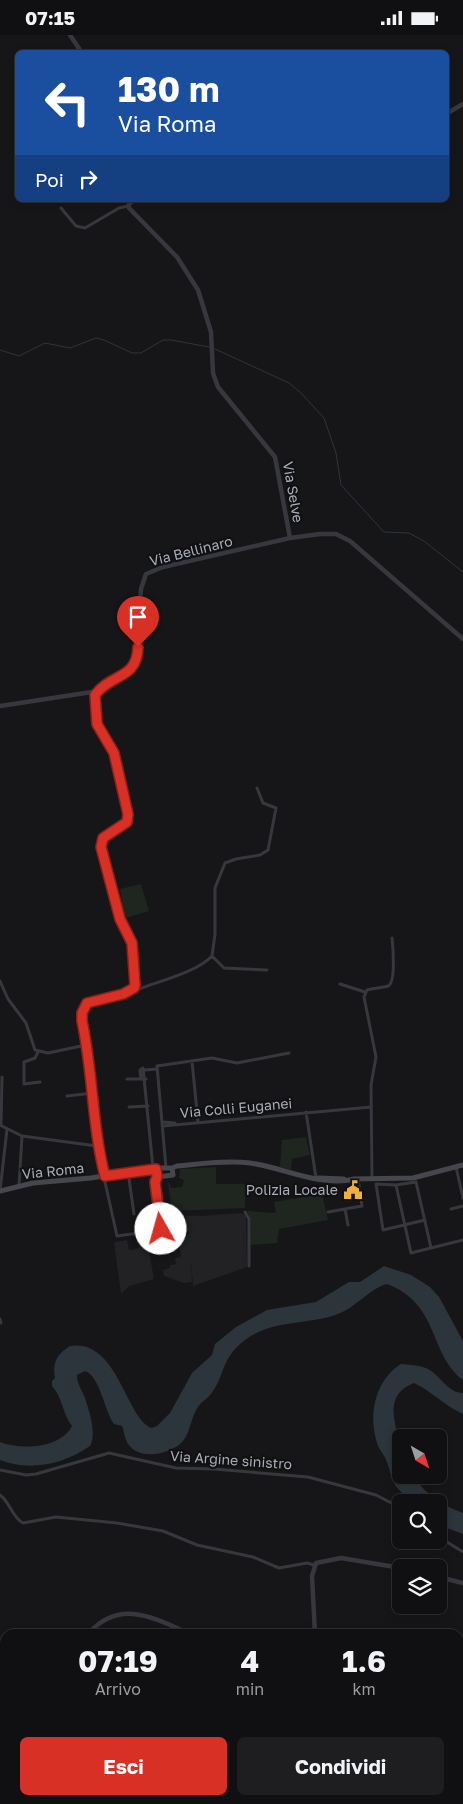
<!DOCTYPE html>
<html lang="it">
<head>
<meta charset="utf-8">
<style>
  body { margin:0; font-family:"Golos Text",sans-serif; background:#1e1e20; color:#f1f3f6; height:100vh; display:flex; flex-direction:column; font-size:19px; white-space:nowrap }
  * { box-sizing:border-box; margin:0 }
  p { font-size:16px; color:#9c9d9f }
  .icon { flex:none; width:28px; height:28px; fill:none; stroke:currentColor; stroke-width:2; stroke-linecap:round; stroke-linejoin:round }
  .map { position:relative; flex:1; overflow:hidden }
  .panel { position:absolute; left:0px; top:1594px; width:464px; height:176px; display:flex; flex-direction:column; background:#101012; border-radius:15px 15px 0 0; box-shadow:0 2px 8px #0003,0 0 0 1px #303032 }
  .panel>* { flex:none }
  .top-card { position:absolute; left:15px; top:15px; width:434px; height:152px; border-radius:8px; box-shadow:0 2px 8px #0003,0 0 0 1px #303032; background:#1a4fa0; color:#fff; overflow:hidden }
  .needle { width:32px; rotate:141deg }
  .buttons { position:absolute; left:392px; top:1394px; display:grid; gap:10px }
  .buttons a { display:grid; place-items:center; width:55px; height:55px; border-radius:8px; background:#101012; box-shadow:0 2px 8px #0003,0 0 0 1px #303032; font-size:25px }
  .pin { position:absolute; display:grid; place-items:center; width:42px; height:42px; color:#fff; margin:-51px -21px; border-radius:50% 50% 50% 0; rotate:-45deg; box-shadow:0 0 5px #0007 }
  .pin .icon { rotate:45deg }
  .me { position:absolute; width:55px; margin:-28px; rotate:353deg; stroke-linejoin:round; filter:drop-shadow(0 0 4px #0008) }
  .turn { display:flex; align-items:center; gap:18px; height:105px; padding:0 20px; font-size:22px }
  .turn .icon { width:65px; height:65px; stroke-width:2.5 }
  .turn b { display:block; font-size:35px; line-height:42px }
  .then { display:flex; align-items:center; height:48px; padding:0 20px; background:#0003; gap:10px; font-size:19px }
  .eta { display:flex; justify-content:space-evenly; align-items:center; height:85px; text-align:center }
  .eta b { font-size:30px; font-weight:700; line-height:35px }
  .button { display:flex; gap:10px; margin-top:auto; padding:10px 20px }
  .button a { flex:1; height:58px; border-radius:8px; background:#d93025; color:#fff; font-size:20px; font-weight:700; line-height:58px; text-align:center }
  .button a+a { background:#1e1e20; color:#f1f3f6 }
  .status { display:flex; justify-content:space-between; align-items:center; height:35px; padding:0 25px; background:#101012; direction:ltr }
  .status svg { height:14px; fill:currentColor }
  .map>svg:first-child { display:block }
  .built { fill:#222225 }
  .green { fill:#1e261f }
  .water { fill:#2c353c }
  .lines { fill:none; stroke-linecap:round; stroke-linejoin:round }
  .stream { stroke:#2c353c; stroke-width:1 }
  .minor { stroke:#37383d; stroke-width:3 }
  .tertiary { stroke:#37383d; stroke-width:4.5 }
  .secondary { stroke:#45474d; stroke-width:5 }
  .route-casing { stroke:#8d1f18; stroke-width:12 }
  .route { stroke:#d93025; stroke-width:9 }
  .labels { text-anchor:middle; stroke-width:4.5; stroke-linejoin:round; paint-order:stroke }
  .street-label { font-size:14px; fill:#a8adb8; stroke:#111113 }
  .poi-label { font-size:14px; fill:#a8adb8; stroke:#111113; text-anchor:end }
</style>
</head>
<body>
<div class="status"><b>07:15</b><svg viewBox="0 0 49 12"><path d="M0 12V9h3v3zM5 12V6h3v6zM10 12V3h3v9zM15 12V0h3v12zM26 1h20v11H26zM47 4h2v5h-2z"/></svg></div>
<div class="map">
<svg width="463" height="1769" viewBox="0 0 463 1769">
  <rect width="100%" height="100%" fill="#161618"/>
  <path class="built" d="M 242,1178 L 246,1181 L 247,1232 L 193,1251 L 191,1223 L 192,1247 L 184,1248 L 164,1241 L 163,1235 L 170,1233 L 170,1230 L 176,1229 L 175,1223 L 181,1222 L 178,1202 L 189,1199 L 189,1196 L 169,1199 L 165,1180 L 200,1181 Z
    M 155,1200 L 157,1215 L 149,1217 L 154,1244 L 129,1251 L 121,1259 L 114,1207 L 127,1205 L 129,1215 L 132,1215 L 139,1213 L 137,1203 Z"/>
  <path class="green" d="M 141,849 L 149,876 L 126,883 L 120,870 L 122,866 L 120,854 Z
    M 306,1102 L 310,1120 L 292,1124 L 291,1135 L 280,1132 L 282,1105 Z
    M 216,1132 L 216,1149 L 246,1149 L 245,1173 L 172,1176 L 168,1148 L 170,1148 L 171,1153 L 182,1152 L 184,1145 L 179,1143 L 180,1134 Z
    M 322,1159 L 328,1185 L 279,1194 L 277,1208 L 250,1210 L 251,1185 L 247,1176 L 276,1178 L 274,1167 Z"/>
  <path class="water" d="M 384,1231 L 411,1240 L 430,1252 L 439,1262 L 463,1306 L 463,1345 C 428,1318 440,1269 387,1249 C 368,1254 355,1275 332,1281 C 302,1290 272,1285 245,1305 C 220,1324 226,1339 211,1359 C 207,1364 201,1367 198,1372 C 190,1383 191,1400 180,1409 C 167,1420 139,1425 128,1409 C 125,1404 124,1396 122,1391 L 114,1389 C 104,1375 100,1341 85,1336 L 77,1340 C 77,1349 82,1355 85,1363 C 89,1376 97,1398 90,1411 C 64,1429 30,1437 0,1425 L 0,1407 C 21,1415 60,1414 72,1391 C 62,1378 63,1363 52,1351 L 52,1346 L 55,1343 C 52,1328 57,1319 70,1311 C 118,1303 126,1385 152,1393 L 157,1391 L 170,1378 L 192,1338 L 212,1320 L 215,1309 L 236,1292 L 267,1275 L 316,1267 L 349,1247 L 360,1247 Z
    M 401,1329 C 411,1330 420,1330 428,1334 C 441,1341 448,1358 463,1358 L 463,1379 C 445,1371 431,1356 414,1348 C 383,1360 395,1388 401,1412 C 403,1421 401,1431 401,1440 L 413,1440 C 423,1458 444,1471 463,1478 L 463,1499 L 447,1493 L 439,1487 L 439,1468 L 412,1467 C 404,1460 396,1453 392,1444 C 390,1438 389,1431 386,1425 C 384,1419 379,1415 377,1408 C 368,1380 375,1345 401,1329 Z"/>
  <g class="lines">
    <path class="stream" d="M 215,314 L 289,348 L 301,358 L 324,383 L 336,418 L 341,450 L 384,497 L 409,498 L 424,506 L 463,537
      M 0,315 L 19,321 L 45,308 L 70,313 L 96,303 L 104,305 L 132,318 L 141,318 L 163,305 L 171,305 L 209,312"/>
    <path class="minor" d="M 61,173 L 76,191 L 85,193 L 119,173 L 128,171
      M 95,660 L 97,689 L 114,718 L 128,783 L 122,792 L 103,803 L 101,812 L 120,884 L 132,908 L 134,953 C 118,965 84,957 82,982 L 96,1081 L 97,1111 L 117,1201 L 161,1195 L 155,1147 L 157,1142
      M 212,921 L 224,933 L 267,935
      M 0,946 L 8,964 L 26,988 L 35,1015 L 48,1018 L 86,1010
      M 340,949 L 365,957
      M 134,953 L 139,954 C 160,946 197,937 212,921 L 215,899 L 215,853 L 225,828 L 236,824 L 260,820 L 268,815 L 276,773 L 263,768 L 257,753
      M 38,1017 L 35,1023 L 24,1027 L 24,1049 L 40,1047
      M 192,1026 L 198,1087
      M 145,1035 L 156,1034
      M 127,1044 L 146,1044
      M 141,1044 L 140,1035 L 143,1033 L 153,1133
      M 67,1061 L 93,1058
      M 129,1072 L 148,1071
      M 306,1077 L 316,1143
      M 163,1087 L 175,1088
      M 0,1090 L 22,1101 L 97,1111
      M 1,1090 L 2,1042
      M 163,1091 L 371,1072
      M 456,1132 L 463,1163
      M 166,1133 L 157,1031 L 212,1023 L 237,1028 L 289,1018
      M 128,1137 L 134,1179
      M 372,1144 L 371,1050 L 376,1022 L 364,962 L 367,955 C 374,953 382,953 388,951 C 396,948 393,912 392,903
      M 396,1150 L 411,1218 L 463,1205
      M 19,1151 L 22,1101
      M 0,1156 L 7,1094
      M 345,1174 L 348,1190
      M 451,1174 L 463,1171
      M 245,1177 L 249,1184 L 249,1231
      M 328,1177 L 362,1171 L 358,1144
      M 159,1179 L 170,1178
      M 425,1185 L 383,1195 L 376,1149 L 396,1150 L 416,1147 L 431,1213
      M 0,1284 L 1,1288
      M 0,1435 L 26,1440 L 36,1439 L 109,1418 L 176,1433 L 214,1434 L 308,1442 L 376,1460 L 401,1473
      M 0,1460 C 10,1467 12,1482 23,1488 L 56,1482 L 117,1488 L 163,1496 L 197,1510 L 253,1522 L 279,1533 L 307,1528 L 314,1530
      M 439,1502 L 463,1517
      M 339,1765 L 340,1769"/>
    <path class="tertiary" d="M 70,0 L 82,18
      M 446,79 L 463,69
      M 134,165 L 129,169 L 129,173 L 177,222 L 198,255 L 211,297 L 213,338 L 218,352 L 275,422 L 290,503
      M 97,657 L 136,629 L 141,554 L 146,539 L 163,532 L 290,503 L 320,499 L 336,499 L 350,506 L 463,604
      M 0,671 L 92,657 L 95,655 L 97,658 L 95,660 L 92,657
      M 439,1542 L 463,1548
      M 88,1599 C 120,1563 154,1583 190,1599
      M 315,1599 L 312,1541 L 316,1528 L 341,1523 L 401,1533
      M 0,1660 L 5,1658
      M 195,1765 L 201,1765
      M 161,1769 L 163,1765"/>
    <path class="secondary" d="M 160,1133 L 172,1133 L 173,1140 L 157,1142 L 156,1136 Z
      M 172,1133 L 177,1131 C 201,1129 226,1125 250,1128 C 286,1133 318,1152 355,1144
      M 318,1143 L 344,1144
      M 353,1144 L 413,1143 L 463,1130
      M 0,1156 L 33,1148 L 91,1143 L 152,1133 L 157,1135"/>
  </g>
  <g class="lines">
    <g class="route-casing">
      <path id="route" d="M 138,612 C 137,645 111,638 95,660 L 97,689 L 114,718 L 128,779 L 127,787 L 103,803 L 101,812 L 120,884 L 132,908 L 135,950 L 134,953 L 123,959 L 87,968 L 82,978 L 82,986 C 93,1037 92,1091 105,1141 L 156,1134 L 157,1142 L 155,1147 L 161,1194"/>
    </g>
    <use href="#route" class="route"/>
  </g>
  <defs>
    <g id="civic-bare" transform="scale(1.5)"><path d="M-.6-6.5H3V-4.5H.6V-3L4-1V1h2V6H-6V1h2V-1L-.6-3ZM-1.2 2.5V6h2.4V2.5Z" fill="#f2b134" stroke="#111113" stroke-width="2.5" paint-order="stroke"/></g>
  </defs>
  <g fill-rule="evenodd">
    <use href="#civic-bare" x="353" y="1155"/>
  </g>
  <g class="labels">
    <g class="street-label">
      <text transform="translate(293 457) rotate(80)" y="5">Via Selve</text>
      <text transform="translate(191 516) rotate(-14)" y="5">Via Bellinaro</text>
      <text transform="translate(236 1073) rotate(-5)" y="5">Via Colli Euganei</text>
      <text transform="translate(53 1136) rotate(-6)" y="5">Via Roma</text>
      <text transform="translate(231 1425) rotate(4)" y="5">Via Argine sinistro</text>
    </g>
    <g class="poi-label">
      <text x="338" y="1160">Polizia Locale</text>
    </g>
  </g>
</svg>
<div class="buttons">
<a><svg class="needle" viewBox="-14 -14 28 28"><path d="M0-13l5 13h-10z" fill="#e53935"/><path d="M0 13l5-13h-10z" fill="#9c9d9f"/></svg></a>
<a><svg class="icon" aria-label="search" viewBox="0 0 24 24"><circle cx="10" cy="10" r="6"/><path d="M15 15l6 6"/></svg></a>
<a><svg class="icon" aria-label="layers" viewBox="0 0 24 24"><path d="M12 4l9 5-9 5-9-5zM3 14l9 5 9-5"/></svg></a>
</div>
<div class="pin" style="left:138px;top:612px;background:#d93025"><svg class="icon" aria-label="arrive" viewBox="0 0 24 24"><path d="M6 21V4h12l-3 4 3 4H6"/></svg></div>
<svg class="me" style="left:161px;top:1194px" viewBox="-20 -20 40 40"><circle r="19" fill="#fff"/><path d="M0-13L10 11 0 6-10 11z" fill="#d93025"/></svg>
<div class="top-card">
<div class="turn"><svg class="icon" aria-label="left" viewBox="0 0 24 24"><path d="M17 20v-9H6M10 6l-5 5 5 5"/></svg><div><b>130 m</b>Via Roma</div></div>
<div class="then">Poi<svg class="icon" aria-label="right" viewBox="0 0 24 24"><path d="M7 20v-9h11M14 6l5 5-5 5"/></svg></div>
</div>
<section class="panel">
<div class="eta">
<div><b>07:19</b><p>Arrivo</p></div>
<div><b>4</b><p>min</p></div>
<div><b>1.6</b><p>km</p></div>
</div>
<div class="button"><a>Esci</a><a>Condividi</a></div>
</section>
</div>
</body>
</html>
